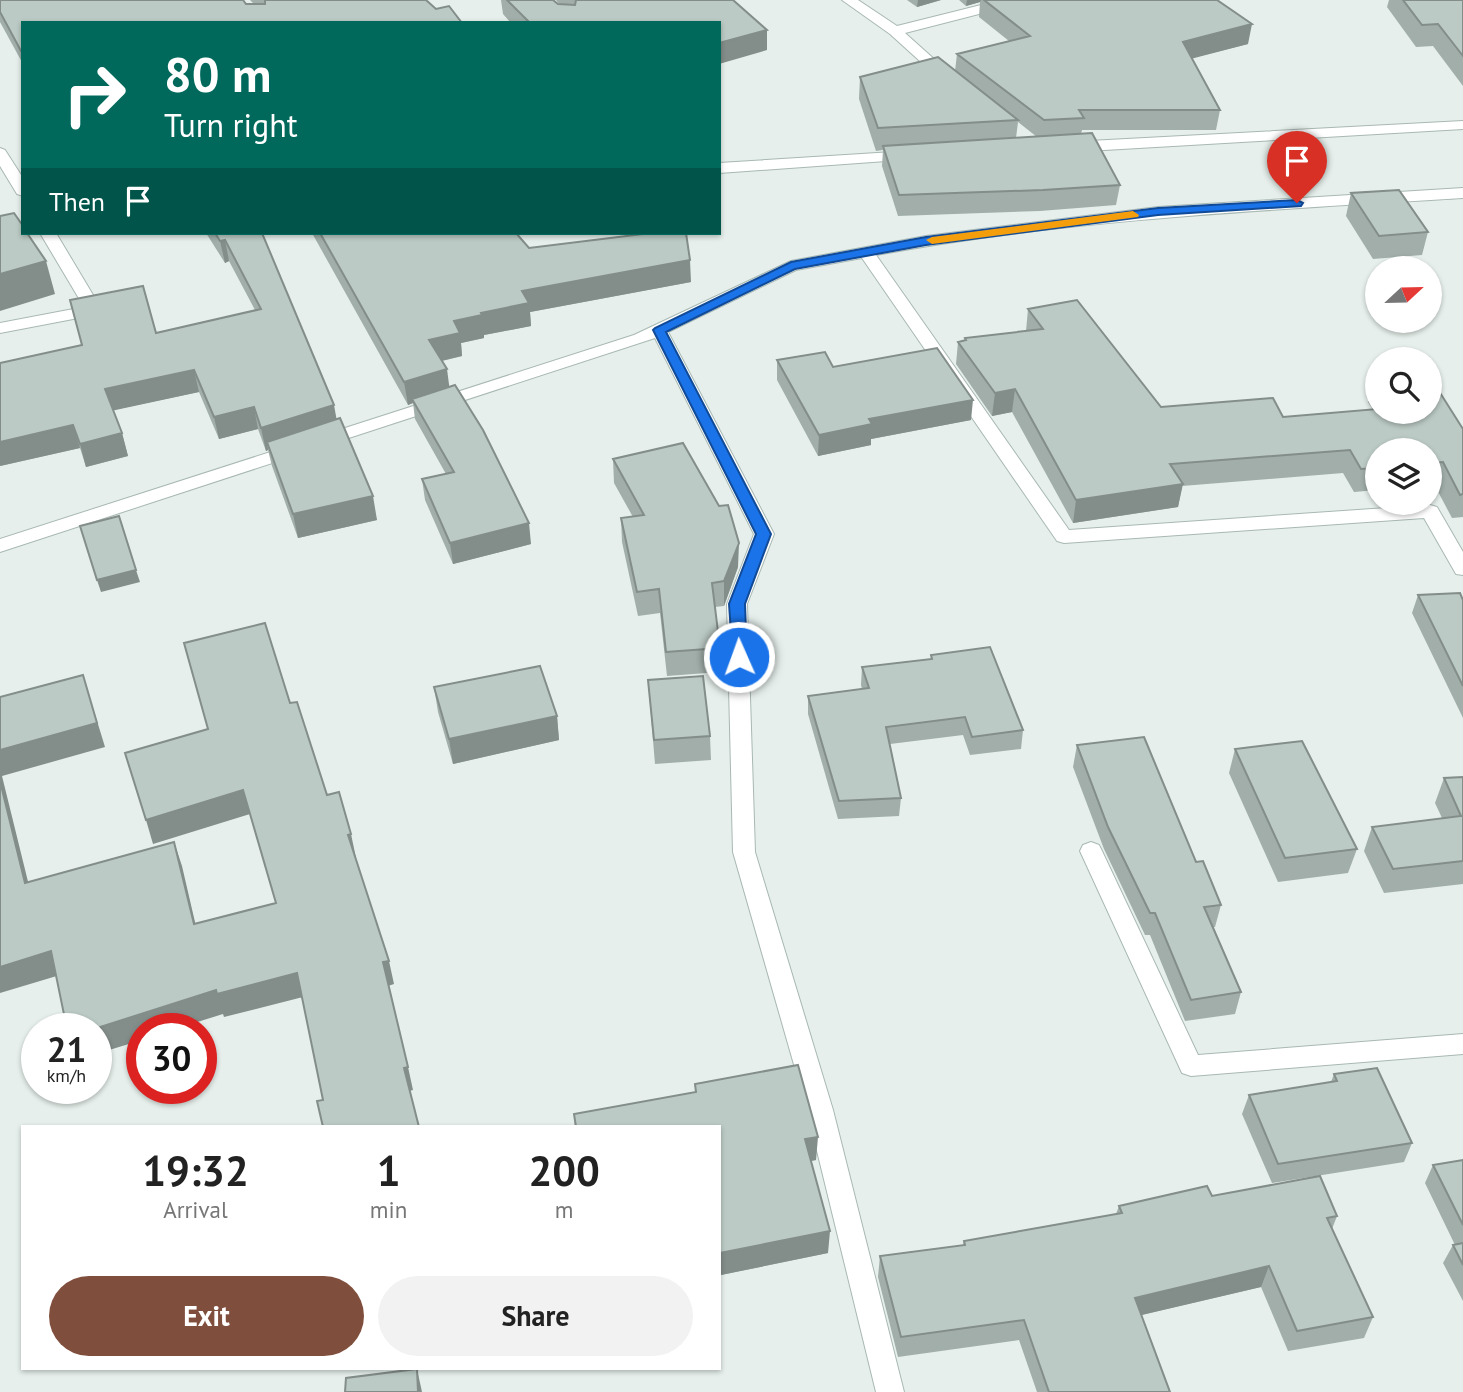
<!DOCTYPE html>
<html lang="en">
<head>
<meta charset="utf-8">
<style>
  body { margin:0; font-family:"PT Sans",sans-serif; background:#f2f2f2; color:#222; height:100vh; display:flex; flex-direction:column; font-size:26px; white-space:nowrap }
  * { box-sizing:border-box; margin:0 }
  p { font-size:23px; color:#767676 }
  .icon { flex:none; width:38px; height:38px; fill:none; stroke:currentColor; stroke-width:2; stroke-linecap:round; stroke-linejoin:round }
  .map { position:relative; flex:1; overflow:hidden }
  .drawer { position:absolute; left:21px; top:1125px; width:700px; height:245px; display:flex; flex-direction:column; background:#fff; border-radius:0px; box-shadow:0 2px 5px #0004 }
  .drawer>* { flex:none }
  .hud { position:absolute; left:21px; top:21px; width:700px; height:214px; border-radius:0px; box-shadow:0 2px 5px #0004; background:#00695c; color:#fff; overflow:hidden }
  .needle { width:46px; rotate:68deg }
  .controls { position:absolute; left:1365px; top:256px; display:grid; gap:14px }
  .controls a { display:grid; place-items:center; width:77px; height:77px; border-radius:50%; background:#fff; box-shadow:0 2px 5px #0004; font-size:35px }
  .speed { position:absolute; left:21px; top:1013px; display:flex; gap:14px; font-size:35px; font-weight:700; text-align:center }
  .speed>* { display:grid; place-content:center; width:91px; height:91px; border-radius:50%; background:#fff; box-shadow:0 2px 5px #0004; line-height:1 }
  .speed small { font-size:18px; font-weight:400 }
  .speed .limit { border:10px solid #d22; background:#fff; color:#111 }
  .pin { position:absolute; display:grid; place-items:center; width:60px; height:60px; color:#fff; margin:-72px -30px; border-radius:50% 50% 50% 0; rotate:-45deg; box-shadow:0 0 7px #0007 }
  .pin .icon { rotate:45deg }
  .me { position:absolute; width:77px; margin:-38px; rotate:358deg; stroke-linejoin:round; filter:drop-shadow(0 0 5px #0008) }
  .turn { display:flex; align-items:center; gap:24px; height:147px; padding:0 28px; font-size:32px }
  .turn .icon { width:91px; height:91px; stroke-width:2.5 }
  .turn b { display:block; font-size:49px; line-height:60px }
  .then { display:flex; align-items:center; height:66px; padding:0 28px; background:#0003; gap:14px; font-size:26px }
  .eta { display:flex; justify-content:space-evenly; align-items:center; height:119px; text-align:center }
  .eta b { font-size:42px; font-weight:800; line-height:49px }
  .primary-button { display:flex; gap:14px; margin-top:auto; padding:14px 28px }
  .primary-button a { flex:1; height:80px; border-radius:42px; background:#804e3d; color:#fff; font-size:28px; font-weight:800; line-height:80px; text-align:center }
  .primary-button a+a { background:#f2f2f2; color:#222 }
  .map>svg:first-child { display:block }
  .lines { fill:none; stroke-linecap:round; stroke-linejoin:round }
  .street-casing { stroke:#a8b8b2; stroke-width:2 }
  .street { fill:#fff; fill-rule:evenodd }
  .wall { fill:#a1aea9; fill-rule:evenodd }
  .shaded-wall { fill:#838d89 }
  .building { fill:#bbcac4; stroke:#838d89; stroke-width:2 }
  .route { fill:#1a73e8; stroke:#114b97; stroke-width:2 }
  .slow { fill:#f59e0b }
</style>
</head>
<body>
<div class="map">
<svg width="1463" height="1392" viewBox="0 0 1463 1392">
  <rect width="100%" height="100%" fill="#e6efeb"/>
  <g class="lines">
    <g class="street-casing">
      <path id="street" d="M 842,0 L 858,0 L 897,26 L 1001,0 L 1024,0 L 1022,3 L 905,33 L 953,76 L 955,79 L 948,83 L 943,82 L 890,34 Z
        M 1463,121 L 1463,129 L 1070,152 L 1062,147 L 1070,142 Z
        M 0,148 L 5,150 L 23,178 L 23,196 L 17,194 L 0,166 Z
        M 909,151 L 917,156 L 914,159 L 719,173 L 719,163 Z
        M 1463,188 L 1463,198 C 1267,210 1070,219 876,255 L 1069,530 L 1430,505 L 1437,507 L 1463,552 L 1463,575 L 1456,574 L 1424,518 L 1064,543 L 1057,541 L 862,258 L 796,270 L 668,332 L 774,534 L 747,604 L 755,852 L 833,1110 L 904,1392 L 876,1392 L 807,1110 L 733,852 L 727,604 L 754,534 L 655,338 L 0,552 L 0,539 L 634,335 L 791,261 L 926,236 L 1158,207 Z
        M 40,233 L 56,233 L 102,310 L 94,315 L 0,333 L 0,323 L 84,307 Z
        M 1091,842 L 1099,845 L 1102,851 L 1198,1055 L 1463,1034 L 1463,1054 L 1191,1076 L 1182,1073 L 1080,851 L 1083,845 Z"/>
    </g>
    <use href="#street" class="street"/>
  </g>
  <path class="wall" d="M 0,0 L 254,4 L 250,0 L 426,0 L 436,9 L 23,23 L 23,64 L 0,22 Z
    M 501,0 L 553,0 L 558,4 L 560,5 L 556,0 L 733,0 L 767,30 L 767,50 L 719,23 L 511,23 L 503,14 Z
    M 907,0 L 941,0 L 917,7 Z
    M 959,0 L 1217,0 L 1248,44 L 1192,58 L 1220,110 L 1216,130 L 1082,130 L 1081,134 L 1120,185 L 1116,205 L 1040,211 L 898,216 L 882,166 L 883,150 L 876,151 L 859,99 L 860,77 L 955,71 L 957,54 L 1009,41 L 979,17 L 980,2 L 966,6 ZM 1018,122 L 1037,137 L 1016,138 Z
    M 1389,0 L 1463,0 L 1463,86 L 1433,46 L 1416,47 L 1387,7 Z
    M 1351,193 L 1428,232 L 1422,255 L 1373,259 L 1346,216 Z
    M 206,233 L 262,233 L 377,520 L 298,538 L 272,466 L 268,450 L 266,451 L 258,429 L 219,439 L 199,392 L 113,410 L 122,433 L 128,456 L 86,467 L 80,448 L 0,466 L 156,333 L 255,310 L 229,261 L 225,263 Z
    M 312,233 L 516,233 L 529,248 L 691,282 L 530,312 L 531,326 L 484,335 L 484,338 L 461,343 L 462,356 L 442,361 L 449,387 L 531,544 L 453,564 L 425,500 L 422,479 L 446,474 L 415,419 L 413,403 L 408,405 Z
    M 1028,309 L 1161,407 L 1283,417 L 1373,410 L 1368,402 L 1374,379 L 1377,379 L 1377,411 L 1463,429 L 1463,517 L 1452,518 L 1435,486 L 1430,486 L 1430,450 L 1377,450 L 1377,490 L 1354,492 L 1343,473 L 1182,486 L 1178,507 L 1073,523 L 1012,412 L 992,416 L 956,364 L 958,342 L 965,340 L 965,338 L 1026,331 Z
    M 777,360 L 833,367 L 971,420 L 871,439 L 871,445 L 818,456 L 777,380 Z
    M 613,459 L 738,567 L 724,606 L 715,607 L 720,648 L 720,672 L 667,676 L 660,613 L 638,616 L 622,542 L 621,518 L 633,517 L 614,483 Z
    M 1418,595 L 1463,600 L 1463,718 L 1412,613 Z
    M 931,655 L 1023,730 L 1021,749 L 970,755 L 963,735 L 890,744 L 901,798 L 899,816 L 838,819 L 808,714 L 808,696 L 862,689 L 861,685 L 862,667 L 931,659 Z
    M 648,680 L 710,736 L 711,760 L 655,764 Z
    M 434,687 L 557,716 L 559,740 L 453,764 L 438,712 Z
    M 1077,745 L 1196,862 L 1221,905 L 1215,927 L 1213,927 L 1241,992 L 1235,1014 L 1185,1021 L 1150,935 L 1145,935 L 1104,849 L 1073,767 Z
    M 1235,749 L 1357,849 L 1348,873 L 1278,882 L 1229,773 Z
    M 1463,777 L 1463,884 L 1384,893 L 1364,851 L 1372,827 L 1442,818 L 1435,803 L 1444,778 Z
    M 1334,1074 L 1412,1143 L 1404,1162 L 1272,1183 L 1242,1114 L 1249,1095 L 1331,1082 Z
    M 695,1084 L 816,1160 L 811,1161 L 828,1253 L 721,1275 L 719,1270 L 719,1127 L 575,1127 L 574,1114 L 695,1092 Z
    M 1463,1160 L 1463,1301 L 1443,1263 L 1453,1245 L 1455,1245 L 1425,1183 L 1433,1165 Z
    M 1212,1196 L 1337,1216 L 1332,1229 L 1373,1317 L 1364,1338 L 1288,1351 L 1261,1287 L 1141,1315 L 1170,1392 L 1037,1392 L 1019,1340 L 898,1357 L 878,1277 L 880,1256 L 963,1246 L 964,1241 L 1116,1214 L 1119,1206 Z"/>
  <path class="shaded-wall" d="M 918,0 L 941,0 L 917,7 Z
    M 967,0 L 981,0 L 980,2 L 966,6 Z
    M 1252,24 L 1248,44 L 1179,62 L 1183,42 Z
    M 767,30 L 767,50 L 719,64 L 719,43 Z
    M 225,240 L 229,261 L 225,263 L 220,241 Z
    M 690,260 L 691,282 L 530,312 L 531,326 L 484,335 L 484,338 L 461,343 L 462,356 L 432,363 L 429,340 L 454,321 L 481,313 L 522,291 Z
    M 46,261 L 55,294 L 0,311 L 0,274 Z
    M 447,369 L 450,392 L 412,399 L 413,403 L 408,405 L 404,382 Z
    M 194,370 L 199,392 L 111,411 L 105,389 Z
    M 1015,389 L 1012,412 L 992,416 L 995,393 Z
    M 973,400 L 971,420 L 871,439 L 871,445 L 818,456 L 819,435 L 869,419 Z
    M 334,405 L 338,427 L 267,442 L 268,450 L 266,451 L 261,428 Z
    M 254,407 L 258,429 L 219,439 L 214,417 Z
    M 73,425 L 80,448 L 0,466 L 0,442 Z
    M 122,433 L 128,456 L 86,467 L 80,444 Z
    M 1183,484 L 1178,507 L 1073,523 L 1076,500 Z
    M 373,496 L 377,520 L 298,538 L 293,514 Z
    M 529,523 L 531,544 L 453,564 L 450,543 Z
    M 739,543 L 738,567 L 724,606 L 724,581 Z
    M 136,570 L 140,582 L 101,592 L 97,580 Z
    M 83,675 L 105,747 L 2,776 L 34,906 L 25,883 L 0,781 L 0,750 Z
    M 557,716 L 559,740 L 453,764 L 449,739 Z
    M 243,790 L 250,814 L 153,844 L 146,820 Z
    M 351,834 L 356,858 L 353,858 L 348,835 Z
    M 174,842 L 182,866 L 201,948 L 194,924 Z
    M 51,951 L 60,975 L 0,993 L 0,967 Z
    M 389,961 L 394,984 L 388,986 L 383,962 Z
    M 297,973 L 303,997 L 224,1017 L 223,1014 L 175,1029 L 142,1029 L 142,1040 L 96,1054 L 96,1029 L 94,1029 L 216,990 Z
    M 408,1067 L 413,1090 L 409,1091 L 404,1068 Z
    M 818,1137 L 816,1160 L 804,1162 L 805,1139 Z
    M 830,1231 L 828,1253 L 721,1275 L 720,1253 Z
    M 1269,1266 L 1261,1287 L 1129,1318 L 1135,1298 Z
    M 417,1369 L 422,1392 L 418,1392 Z"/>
  <path class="building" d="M 0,0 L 243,0 L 246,4 L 265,4 L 265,0 L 426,0 L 436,9 L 449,6 L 462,23 L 23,23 L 23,51 L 21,51 L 0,12 Z
    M 507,0 L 553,0 L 558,4 L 575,5 L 576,0 L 733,0 L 767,30 L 719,43 L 719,23 L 530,23 Z
    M 984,0 L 1217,0 L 1252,24 L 1183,42 L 1220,110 L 1079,110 L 1084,118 L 1044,120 L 957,54 L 1030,36 Z
    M 1403,0 L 1463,0 L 1463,56 L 1438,24 L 1422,25 Z
    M 938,57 L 1018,120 L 878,128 L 860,77 Z
    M 1092,133 L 1120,185 L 1043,190 L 899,195 L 883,146 Z
    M 1399,190 L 1428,232 L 1379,236 L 1351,193 Z
    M 14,213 L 23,226 L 23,233 L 27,233 L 46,261 L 0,274 L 0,216 Z
    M 215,233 L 262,233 L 334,405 L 261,428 L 254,407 L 214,417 L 194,370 L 105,389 L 122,433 L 80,444 L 73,425 L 0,442 L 0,363 L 82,345 L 70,300 L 143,286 L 156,333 L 261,309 L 225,240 L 220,241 Z
    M 320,233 L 516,233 L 529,248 L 651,233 L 686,233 L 690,260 L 522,291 L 529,303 L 481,313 L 482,315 L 454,321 L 460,333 L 429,340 L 447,369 L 404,382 Z
    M 1077,300 L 1161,407 L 1273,398 L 1283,417 L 1377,409 L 1377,411 L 1430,411 L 1430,377 L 1463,429 L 1463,494 L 1460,495 L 1443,462 L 1430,463 L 1430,450 L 1377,450 L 1377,468 L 1361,469 L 1350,450 L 1170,464 L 1183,484 L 1076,500 L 1015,389 L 995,393 L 958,342 L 966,340 L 965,338 L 1043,329 L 1028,309 Z
    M 937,348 L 973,400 L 869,419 L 872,424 L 819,435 L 777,360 L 825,352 L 833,367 Z
    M 455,385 L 483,430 L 529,523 L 450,543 L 422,479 L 454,472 L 412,399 Z
    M 340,418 L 373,496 L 293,514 L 267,442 Z
    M 683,443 L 719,506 L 728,505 L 739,543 L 724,581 L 712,583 L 720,648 L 666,652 L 659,589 L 637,592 L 621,518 L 644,515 L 613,459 Z
    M 119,516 L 136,570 L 97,580 L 80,526 Z
    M 1460,593 L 1463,600 L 1463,686 L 1418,595 Z
    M 265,623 L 290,703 L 297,702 L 327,795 L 339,792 L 351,834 L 348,835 L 389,961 L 383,962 L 408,1067 L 404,1068 L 419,1127 L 323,1127 L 317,1101 L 323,1100 L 297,973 L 217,994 L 216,990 L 94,1029 L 67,1029 L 51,951 L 0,967 L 0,781 L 25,883 L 174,842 L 194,924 L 276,903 L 243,790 L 146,820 L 125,753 L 208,729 L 184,643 Z
    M 990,647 L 1023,730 L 972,737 L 965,717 L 886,727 L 901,798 L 839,801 L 808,696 L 869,688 L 862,667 L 932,659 L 931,655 Z
    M 540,666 L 557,716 L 449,739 L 434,687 Z
    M 83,675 L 97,723 L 0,750 L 0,697 Z
    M 703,676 L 710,736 L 654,740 L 648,680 Z
    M 1144,737 L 1196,862 L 1203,861 L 1221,905 L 1204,907 L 1241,992 L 1191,1000 L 1155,913 L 1150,913 L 1108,827 L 1077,745 Z
    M 1302,741 L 1357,849 L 1285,858 L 1235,749 Z
    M 1463,777 L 1463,861 L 1393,869 L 1372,827 L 1461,816 L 1444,778 Z
    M 798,1065 L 818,1137 L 805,1139 L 830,1231 L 720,1253 L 719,1248 L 719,1127 L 576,1127 L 574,1114 L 696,1092 L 695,1084 Z
    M 1377,1068 L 1412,1143 L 1278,1164 L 1249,1095 L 1337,1081 L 1334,1074 Z
    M 1463,1160 L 1463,1225 L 1433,1165 Z
    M 1320,1176 L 1337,1216 L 1327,1218 L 1373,1317 L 1297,1331 L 1269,1266 L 1135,1298 L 1170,1392 L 1049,1392 L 1024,1320 L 901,1337 L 880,1256 L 965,1245 L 964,1241 L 1122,1213 L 1119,1206 L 1207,1186 L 1212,1196 Z
    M 1463,1243 L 1463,1265 L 1453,1245 Z
    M 417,1369 L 418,1392 L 345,1392 L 346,1378 Z"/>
  <path class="route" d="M 1297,200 L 1303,203 L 1301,206 L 1158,215 L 926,245 L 795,269 L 666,332 L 771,534 L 745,604 L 747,657 L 739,662 L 733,661 L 729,604 L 756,534 L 653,330 L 655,328 L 791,262 L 926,237 L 1158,208 Z"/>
  <path class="slow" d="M 1133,211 L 1139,215 L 1138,217 L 932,244 L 926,240 L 932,237 Z"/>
</svg>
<div class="controls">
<a><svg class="needle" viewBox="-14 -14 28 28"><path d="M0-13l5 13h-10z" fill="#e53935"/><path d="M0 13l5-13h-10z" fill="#767676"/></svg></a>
<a><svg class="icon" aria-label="search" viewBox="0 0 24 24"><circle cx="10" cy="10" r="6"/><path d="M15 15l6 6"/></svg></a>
<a><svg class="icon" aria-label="layers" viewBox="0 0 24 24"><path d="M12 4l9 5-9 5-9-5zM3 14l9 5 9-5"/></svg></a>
</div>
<div class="speed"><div>21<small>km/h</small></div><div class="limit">30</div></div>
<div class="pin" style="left:1297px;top:203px;background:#d93025"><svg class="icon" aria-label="arrive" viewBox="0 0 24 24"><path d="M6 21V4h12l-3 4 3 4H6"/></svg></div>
<svg class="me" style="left:739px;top:657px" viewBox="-20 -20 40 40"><circle r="17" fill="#1a73e8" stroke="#fff" stroke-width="3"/><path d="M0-11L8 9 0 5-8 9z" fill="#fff"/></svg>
<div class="hud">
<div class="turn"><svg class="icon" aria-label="right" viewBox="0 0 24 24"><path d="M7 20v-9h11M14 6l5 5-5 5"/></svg><div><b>80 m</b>Turn right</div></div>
<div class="then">Then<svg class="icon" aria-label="arrive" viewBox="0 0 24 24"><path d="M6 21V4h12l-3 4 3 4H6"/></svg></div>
</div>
<section class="drawer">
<div class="eta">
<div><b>19:32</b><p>Arrival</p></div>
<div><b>1</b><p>min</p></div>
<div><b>200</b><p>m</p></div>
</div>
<div class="primary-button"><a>Exit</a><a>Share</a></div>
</section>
</div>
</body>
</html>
